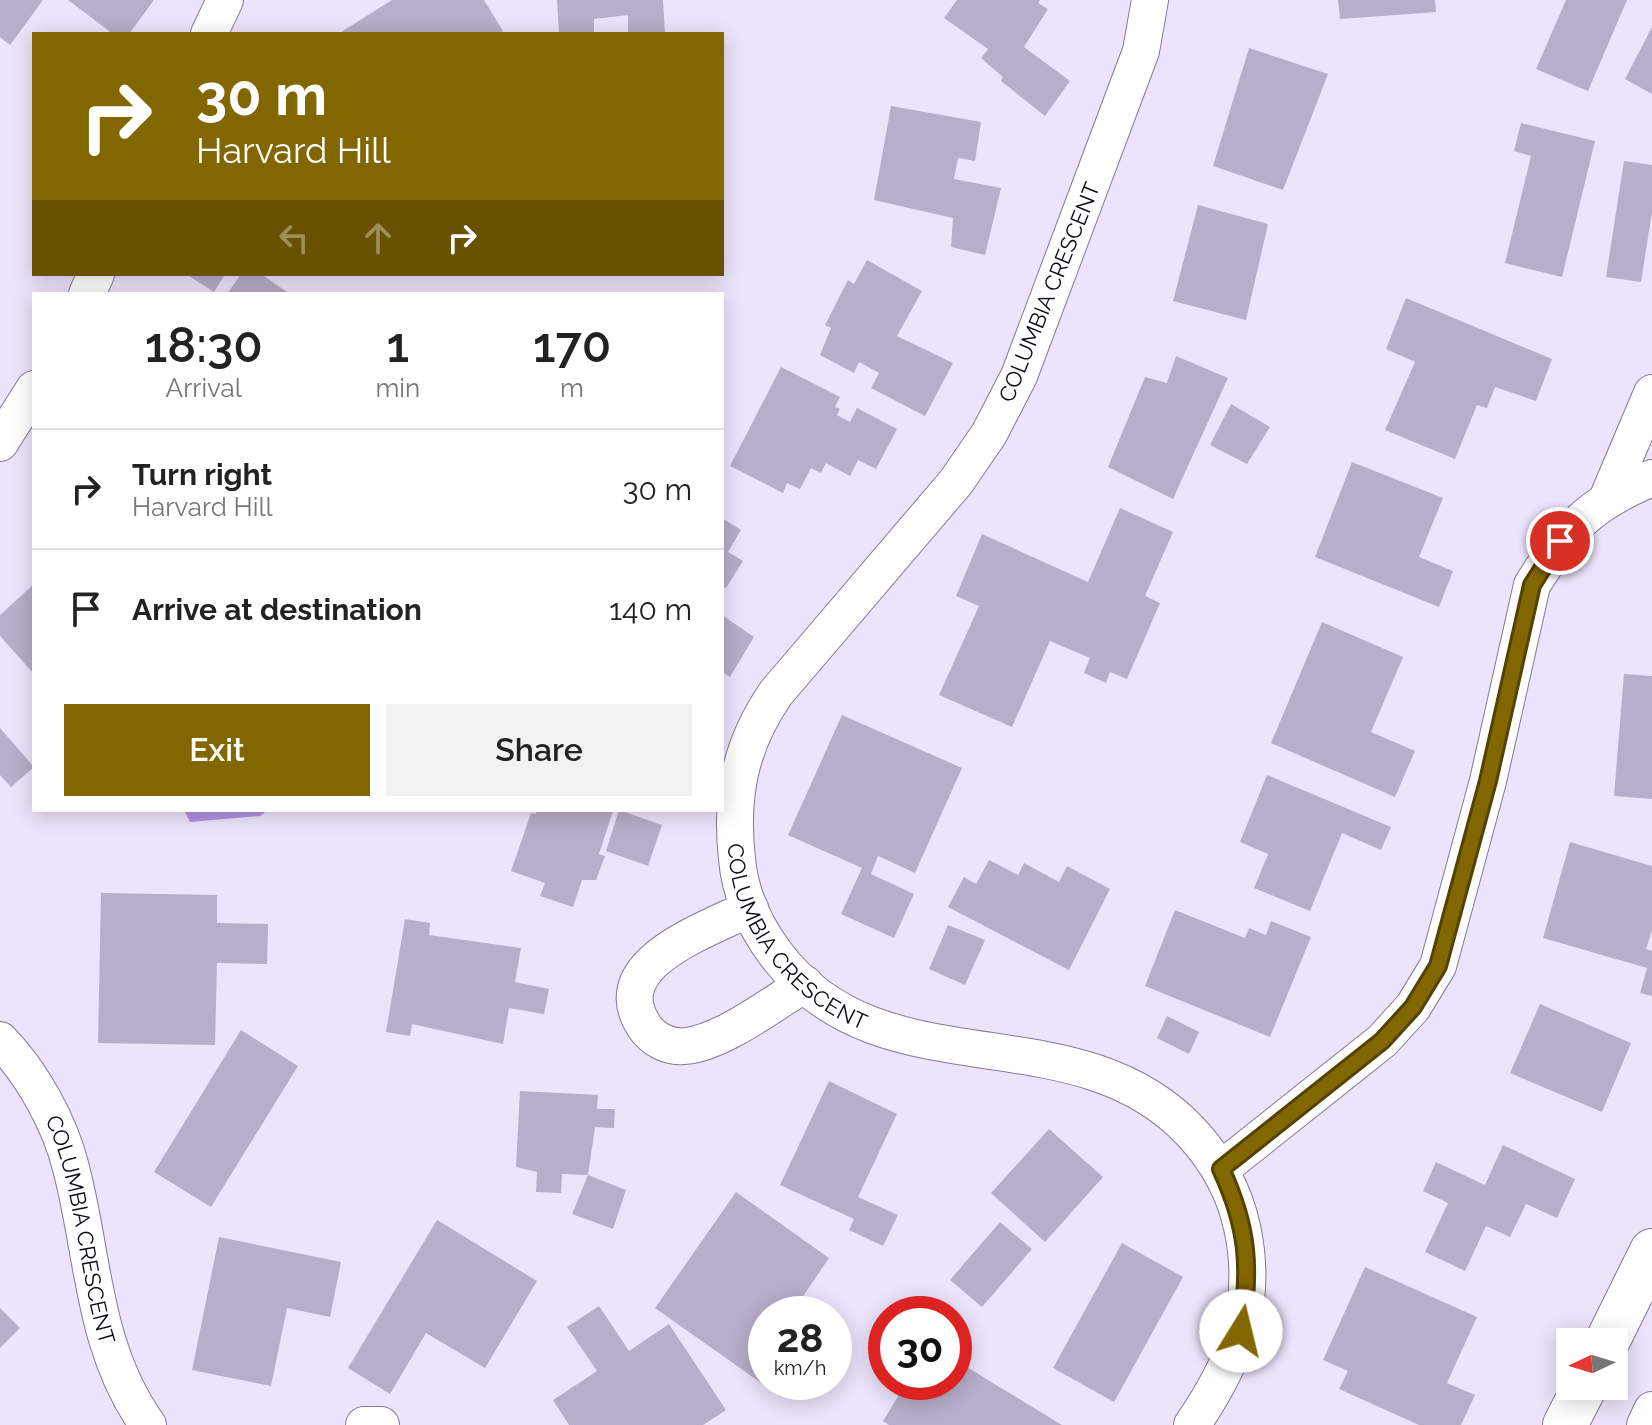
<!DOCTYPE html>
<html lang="en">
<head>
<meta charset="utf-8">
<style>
  body { margin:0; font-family:Raleway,sans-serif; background:#f2f2f2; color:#222; height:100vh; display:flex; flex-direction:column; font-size:30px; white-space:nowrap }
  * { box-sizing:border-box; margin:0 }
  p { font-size:26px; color:#767676 }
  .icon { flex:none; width:44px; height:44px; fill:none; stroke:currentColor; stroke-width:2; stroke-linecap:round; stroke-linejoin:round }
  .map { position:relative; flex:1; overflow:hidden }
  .details { position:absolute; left:32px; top:292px; width:692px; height:520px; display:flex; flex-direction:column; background:#fff; border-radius:0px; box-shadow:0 4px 20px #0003 }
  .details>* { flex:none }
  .guide { position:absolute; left:32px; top:32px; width:692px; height:244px; border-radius:0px; box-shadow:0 4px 20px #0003; background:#826600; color:#fff; overflow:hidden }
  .needle { width:52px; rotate:266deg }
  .tools { position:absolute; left:1556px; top:1328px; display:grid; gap:16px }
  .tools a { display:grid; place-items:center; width:72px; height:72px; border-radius:0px; background:#fff; box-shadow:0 4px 20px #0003; font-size:40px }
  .speed { position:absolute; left:748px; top:1296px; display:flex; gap:16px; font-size:40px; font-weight:700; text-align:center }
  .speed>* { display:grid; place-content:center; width:104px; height:104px; border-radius:50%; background:#fff; box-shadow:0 4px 20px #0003; line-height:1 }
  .speed small { font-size:20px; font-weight:400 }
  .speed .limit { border:12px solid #d22; background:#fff; color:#111 }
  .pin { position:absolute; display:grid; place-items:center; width:68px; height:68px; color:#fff; margin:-34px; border:4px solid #fff; border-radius:50%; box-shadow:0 2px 8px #0007 }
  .me { position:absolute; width:88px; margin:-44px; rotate:9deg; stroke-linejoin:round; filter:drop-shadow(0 0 6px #0008) }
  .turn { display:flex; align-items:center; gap:28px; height:168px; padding:0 32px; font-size:36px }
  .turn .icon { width:104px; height:104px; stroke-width:2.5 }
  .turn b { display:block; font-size:56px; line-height:68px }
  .lanes { display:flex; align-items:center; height:76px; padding:0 32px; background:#0003; justify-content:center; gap:40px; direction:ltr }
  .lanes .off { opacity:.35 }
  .eta { display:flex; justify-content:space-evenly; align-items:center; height:136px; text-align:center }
  .eta b { font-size:48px; font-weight:600; line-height:56px }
  .primary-button { display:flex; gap:16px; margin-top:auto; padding:16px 32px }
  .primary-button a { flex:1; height:92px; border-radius:0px; background:#826600; color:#fff; font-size:32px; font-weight:600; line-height:92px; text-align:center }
  .primary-button a+a { background:#f2f2f2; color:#222 }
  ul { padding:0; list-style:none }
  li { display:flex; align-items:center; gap:24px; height:120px; padding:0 32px; border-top:2px solid #e0e0e0 }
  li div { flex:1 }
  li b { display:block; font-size:30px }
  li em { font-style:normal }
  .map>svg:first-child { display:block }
  .water { fill:#b193e3 }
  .building { fill:#b8aecb }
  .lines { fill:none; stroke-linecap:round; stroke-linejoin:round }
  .minor-casing { stroke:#837995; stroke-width:38 }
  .tertiary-casing { stroke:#837995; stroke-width:46 }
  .minor { stroke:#fff; stroke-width:36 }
  .tertiary { stroke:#fff; stroke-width:44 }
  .route-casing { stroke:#544200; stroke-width:20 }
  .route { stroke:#826600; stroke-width:14 }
  .labels { text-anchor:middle; stroke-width:6; stroke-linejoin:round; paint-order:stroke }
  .street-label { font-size:22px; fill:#0d0913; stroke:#fff }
</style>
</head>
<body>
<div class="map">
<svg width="1652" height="1425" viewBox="0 0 1652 1425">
  <rect width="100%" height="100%" fill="#ece4fc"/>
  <path class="water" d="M 184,810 L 268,810 L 260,816 L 190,822 Z"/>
  <path class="building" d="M 0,0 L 43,0 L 10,45 L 0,37 Z
    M 68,0 L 154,0 L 129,34 L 113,34 Z
    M 392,0 L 484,0 L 503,31 L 498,34 L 338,34 Z
    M 557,0 L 663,0 L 665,34 L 628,34 L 628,15 L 594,19 L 594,34 L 559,34 Z
    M 957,0 L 1040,0 L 1038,3 L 1048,9 L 1024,47 L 1070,81 L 1045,116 L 1001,81 L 1003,77 L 981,58 L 988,49 L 944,18 Z
    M 1338,0 L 1435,0 L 1436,12 L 1340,19 Z
    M 1566,0 L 1627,0 L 1588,91 L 1536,69 Z
    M 1652,27 L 1652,94 L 1625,79 Z
    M 1249,48 L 1328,74 L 1283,190 L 1213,166 Z
    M 891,106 L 981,122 L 975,161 L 958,158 L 954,179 L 1001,188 L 985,255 L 951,247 L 953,218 L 874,200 Z
    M 1521,123 L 1595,141 L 1562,277 L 1505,263 L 1531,156 L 1514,151 Z
    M 1624,161 L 1652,165 L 1652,212 L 1641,282 L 1606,277 Z
    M 1198,205 L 1268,224 L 1246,320 L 1173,301 Z
    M 867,260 L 922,291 L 897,336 L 953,363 L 925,416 L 871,388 L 879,373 L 859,362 L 854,373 L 820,355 L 831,328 L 825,325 L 848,280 L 854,284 Z
    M 186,274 L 225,274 L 214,292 Z
    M 241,274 L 261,274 L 290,294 L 227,294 Z
    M 1406,298 L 1552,359 L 1536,401 L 1495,387 L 1487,408 L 1477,405 L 1455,459 L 1385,430 L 1415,362 L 1386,349 Z
    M 1176,356 L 1228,378 L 1173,499 L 1108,467 L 1145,377 L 1167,383 Z
    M 781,367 L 840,397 L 835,407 L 840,409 L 837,415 L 850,422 L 857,408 L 897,429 L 876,469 L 858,460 L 850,476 L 826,463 L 821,473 L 811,468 L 800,489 L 787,483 L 783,493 L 730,466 Z
    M 1231,404 L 1270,427 L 1247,464 L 1210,445 Z
    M 1352,462 L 1443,498 L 1419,557 L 1453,571 L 1439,607 L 1315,557 Z
    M 1120,508 L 1173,532 L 1145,596 L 1160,603 L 1127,679 L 1110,672 L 1106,683 L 1084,673 L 1090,658 L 1050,641 L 1012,727 L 939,695 L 979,606 L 956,596 L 982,534 L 1088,582 Z
    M 722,518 L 741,530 L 728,552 L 743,561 L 726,588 L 722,586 Z
    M 34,584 L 34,674 L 0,636 L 0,615 Z
    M 722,615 L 754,637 L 730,677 L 722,672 Z
    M 1322,622 L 1403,657 L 1371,732 L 1415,751 L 1395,797 L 1271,743 Z
    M 1624,674 L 1652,676 L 1652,799 L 1614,796 Z
    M 842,715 L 962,768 L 915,873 L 878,856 L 871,874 L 914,894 L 894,938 L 841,914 L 862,868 L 788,835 Z
    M 0,728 L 34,767 L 11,787 L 0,775 Z
    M 1267,775 L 1391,827 L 1381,850 L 1342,833 L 1310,911 L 1254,888 L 1268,854 L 1240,842 Z
    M 537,810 L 613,811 L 599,854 L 605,856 L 596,880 L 582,880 L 573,907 L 540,896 L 545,883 L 511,871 L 531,813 L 536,814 Z
    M 619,810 L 662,825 L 648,866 L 606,851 Z
    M 1570,842 L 1652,866 L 1652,930 L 1646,949 L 1652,951 L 1652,996 L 1640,993 L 1647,968 L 1543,938 Z
    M 989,860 L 1018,875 L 1024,863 L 1059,882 L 1067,866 L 1110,889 L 1069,970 L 948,907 L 964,877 L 976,884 Z
    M 101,893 L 217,895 L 217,923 L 268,924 L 267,964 L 217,963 L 215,1045 L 98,1043 Z
    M 1175,910 L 1245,938 L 1249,928 L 1266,935 L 1271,921 L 1311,937 L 1270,1037 L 1145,986 Z
    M 405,919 L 430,923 L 429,935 L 521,948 L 515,982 L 549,989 L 544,1014 L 509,1008 L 503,1044 L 412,1024 L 410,1036 L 386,1032 Z
    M 948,925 L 985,940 L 965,985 L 929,969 Z
    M 1540,1004 L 1631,1043 L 1602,1112 L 1510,1073 Z
    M 1167,1016 L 1199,1032 L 1189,1054 L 1157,1038 Z
    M 241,1030 L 298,1066 L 211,1207 L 154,1172 Z
    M 829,1081 L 897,1114 L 858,1197 L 898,1215 L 883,1246 L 849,1230 L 854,1219 L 780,1185 Z
    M 520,1091 L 598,1095 L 597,1109 L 615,1109 L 614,1128 L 595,1127 L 588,1175 L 562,1174 L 561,1193 L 536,1192 L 537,1172 L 516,1167 Z
    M 1049,1129 L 1103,1177 L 1045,1242 L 991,1193 Z
    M 1503,1145 L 1575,1179 L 1557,1218 L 1526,1204 L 1510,1237 L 1486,1226 L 1465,1271 L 1425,1252 L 1448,1203 L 1423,1191 L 1436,1162 L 1485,1185 Z
    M 588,1175 L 626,1190 L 613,1229 L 572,1214 Z
    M 736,1192 L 829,1258 L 791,1314 L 766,1314 L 766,1382 L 792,1382 L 781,1397 L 655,1308 Z
    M 437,1220 L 537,1281 L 485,1368 L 426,1333 L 390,1394 L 348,1368 Z
    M 1000,1222 L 1032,1249 L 982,1307 L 950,1280 Z
    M 219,1237 L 341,1262 L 330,1317 L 287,1308 L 271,1386 L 192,1370 Z
    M 1122,1243 L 1183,1277 L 1114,1402 L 1053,1368 Z
    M 1365,1267 L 1477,1317 L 1447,1383 L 1475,1395 L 1461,1425 L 1419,1425 L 1339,1389 L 1348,1371 L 1323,1360 Z
    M 599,1306 L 629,1351 L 669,1324 L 726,1410 L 703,1425 L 569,1425 L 553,1400 L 597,1371 L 567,1327 Z
    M 0,1308 L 20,1328 L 0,1348 Z
    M 957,1361 L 1062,1425 L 889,1425 L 883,1421 L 907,1382 L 926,1382 L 939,1390 L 944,1382 L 954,1382 Z"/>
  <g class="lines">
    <g class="minor-casing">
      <g id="minor">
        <path id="s1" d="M 1150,0 L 1141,51 L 1019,376 L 989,434 L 956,482 L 776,693 C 740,745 730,796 737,859 C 740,893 755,926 775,953 C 881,1096 1074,1007 1191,1132 C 1217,1160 1234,1190 1242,1227 C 1259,1304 1235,1362 1192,1425"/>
        <path d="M 209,34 L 225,0"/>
        <path d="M 87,294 L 96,274"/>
        <path d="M 0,443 L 34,389"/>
        <path d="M 1608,497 L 1652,393"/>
        <path d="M 750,908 C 708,930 603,963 644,1026 C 653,1040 670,1048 686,1046 C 723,1042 772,1004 805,984"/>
        <path id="s2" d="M 0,1040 C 32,1073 60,1123 71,1168 C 94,1255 92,1347 148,1425"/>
        <path d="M 1221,1169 L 1382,1041 L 1413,1007 L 1438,966 L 1488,781 L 1532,585 C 1568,528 1589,504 1652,478"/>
        <path d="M 364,1425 L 381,1425"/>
        <path d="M 1645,1425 L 1652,1410"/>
      </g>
    </g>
    <g class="tertiary-casing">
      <path id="tertiary" d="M 1607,1342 L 1652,1251
        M 1565,1425 L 1585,1386"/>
    </g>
    <use href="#minor" class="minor"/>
    <use href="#tertiary" class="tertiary"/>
  </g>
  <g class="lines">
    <g class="route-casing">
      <path id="route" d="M 1241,1331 C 1251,1268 1248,1227 1221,1169 L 1382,1041 L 1413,1007 L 1438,966 L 1488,781 L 1532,585 L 1560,541"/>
    </g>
    <use href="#route" class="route"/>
  </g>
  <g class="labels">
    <g class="street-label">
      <text transform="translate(1049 292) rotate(-68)" y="8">COLUMBIA CRESCENT</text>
      <text dy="8" stroke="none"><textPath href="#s1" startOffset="1076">COLUMBIA CRESCENT</textPath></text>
      <text dy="8" stroke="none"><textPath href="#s2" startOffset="210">COLUMBIA CRESCENT</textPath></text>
    </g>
  </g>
</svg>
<div class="tools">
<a><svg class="needle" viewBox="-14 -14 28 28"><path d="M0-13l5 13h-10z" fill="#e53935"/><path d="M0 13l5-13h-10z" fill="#767676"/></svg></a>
</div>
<div class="speed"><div>28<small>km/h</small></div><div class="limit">30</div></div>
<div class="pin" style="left:1560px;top:541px;background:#d93025"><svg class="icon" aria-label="arrive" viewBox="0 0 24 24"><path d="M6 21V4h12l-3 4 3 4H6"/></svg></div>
<svg class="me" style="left:1241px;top:1331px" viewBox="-20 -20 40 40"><circle r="19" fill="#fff"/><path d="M0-13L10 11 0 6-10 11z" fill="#826600"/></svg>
<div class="guide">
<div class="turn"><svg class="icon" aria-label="right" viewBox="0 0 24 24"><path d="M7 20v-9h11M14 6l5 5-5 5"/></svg><div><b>30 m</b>Harvard Hill</div></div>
<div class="lanes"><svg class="icon off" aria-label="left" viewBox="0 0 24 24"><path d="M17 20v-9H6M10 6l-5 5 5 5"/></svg><svg class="icon off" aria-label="ahead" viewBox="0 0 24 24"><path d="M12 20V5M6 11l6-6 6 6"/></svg><svg class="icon" aria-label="right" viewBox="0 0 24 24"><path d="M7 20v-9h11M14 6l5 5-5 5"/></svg></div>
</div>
<section class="details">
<div class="eta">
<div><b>18:30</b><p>Arrival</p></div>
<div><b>1</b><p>min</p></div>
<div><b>170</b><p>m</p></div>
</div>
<ul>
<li><svg class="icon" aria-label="right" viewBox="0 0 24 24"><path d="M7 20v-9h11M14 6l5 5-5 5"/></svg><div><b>Turn right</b><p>Harvard Hill</p></div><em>30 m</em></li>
<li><svg class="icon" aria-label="arrive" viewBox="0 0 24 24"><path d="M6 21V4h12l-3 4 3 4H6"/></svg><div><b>Arrive at destination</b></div><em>140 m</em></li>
</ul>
<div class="primary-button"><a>Exit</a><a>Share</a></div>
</section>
</div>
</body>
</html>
